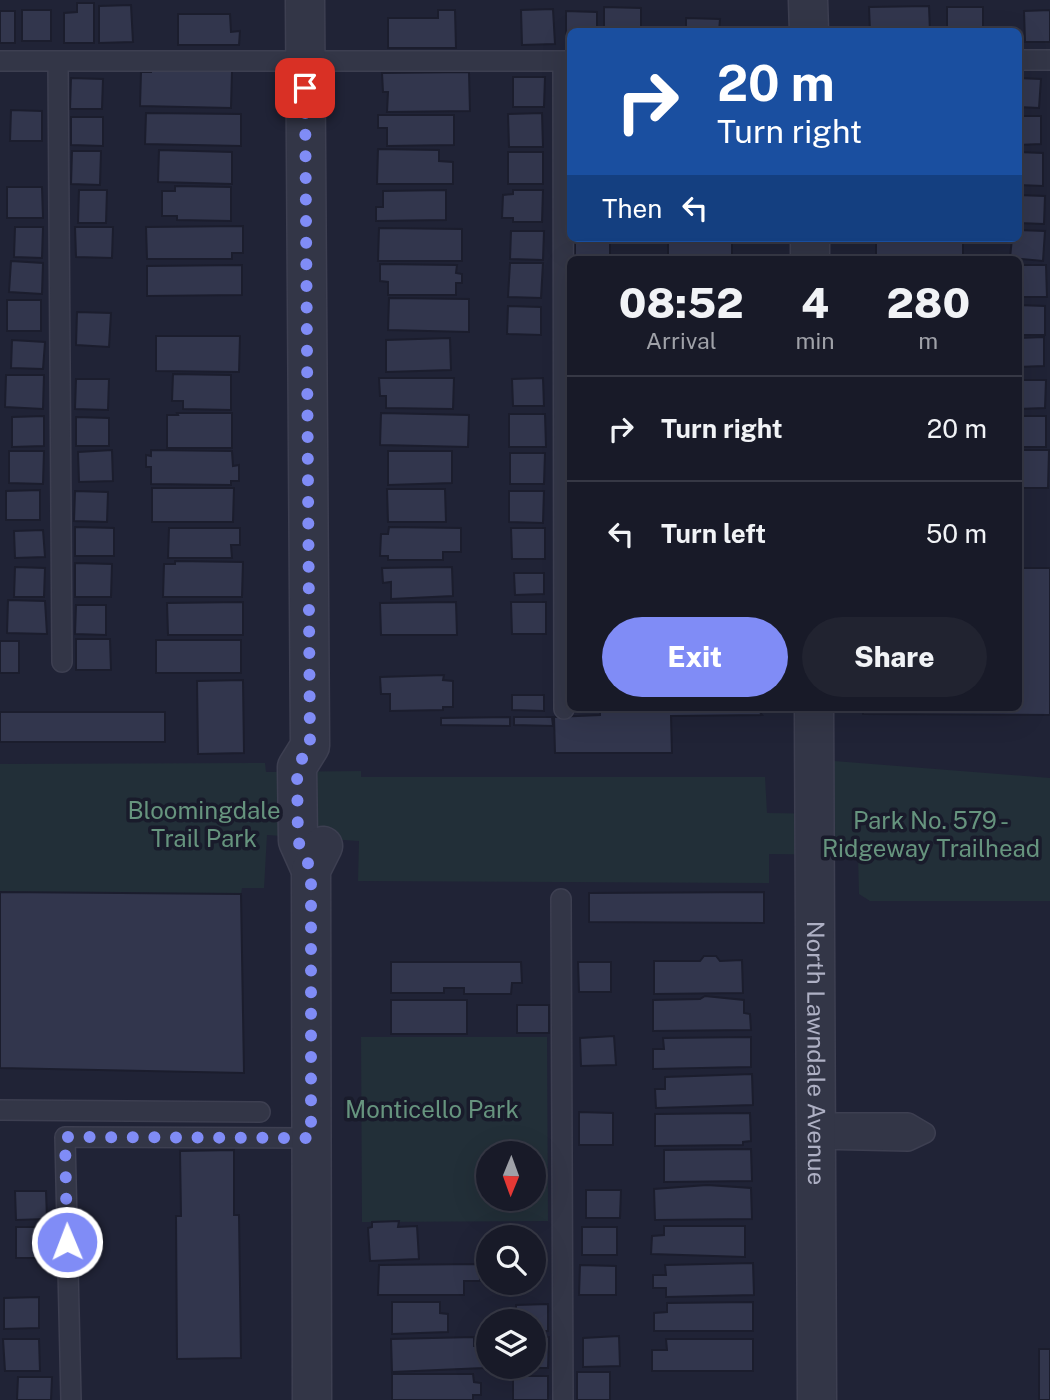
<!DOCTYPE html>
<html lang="en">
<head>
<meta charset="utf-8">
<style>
  body { margin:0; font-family:"Public Sans",sans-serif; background:#212330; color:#f1f3f6; height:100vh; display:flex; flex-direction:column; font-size:26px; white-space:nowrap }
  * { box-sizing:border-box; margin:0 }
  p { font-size:23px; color:#9fa1a8 }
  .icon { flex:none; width:38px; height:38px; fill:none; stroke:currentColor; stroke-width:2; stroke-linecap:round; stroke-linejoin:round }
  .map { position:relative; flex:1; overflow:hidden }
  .side { position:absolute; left:567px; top:256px; width:455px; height:455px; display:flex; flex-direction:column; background:#181a28; border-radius:10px; box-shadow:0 7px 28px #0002,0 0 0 2px #363845 }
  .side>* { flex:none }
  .top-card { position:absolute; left:567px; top:28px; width:455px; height:214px; border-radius:10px; box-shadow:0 7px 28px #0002,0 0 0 2px #363845; background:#1a4fa0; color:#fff; overflow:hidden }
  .needle { width:46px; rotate:181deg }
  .tools { position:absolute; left:476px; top:1141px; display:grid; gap:14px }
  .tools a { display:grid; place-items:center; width:70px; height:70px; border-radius:50%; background:#181a28; box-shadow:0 7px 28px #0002,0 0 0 2px #363845; font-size:35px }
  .pin { position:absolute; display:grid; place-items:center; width:60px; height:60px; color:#fff; margin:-30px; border-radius:14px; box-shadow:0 4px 10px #0006 }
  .me { position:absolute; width:77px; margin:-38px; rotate:359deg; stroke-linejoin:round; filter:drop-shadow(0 0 5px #0008) }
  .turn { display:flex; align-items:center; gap:24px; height:147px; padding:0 35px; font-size:32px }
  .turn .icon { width:91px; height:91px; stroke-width:2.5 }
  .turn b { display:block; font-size:49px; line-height:60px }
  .then { display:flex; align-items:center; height:66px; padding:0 35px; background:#0003; gap:14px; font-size:26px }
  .eta { display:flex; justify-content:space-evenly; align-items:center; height:119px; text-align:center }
  .eta b { font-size:42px; font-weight:800; line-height:49px }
  .action { display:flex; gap:14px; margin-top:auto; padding:14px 35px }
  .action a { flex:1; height:80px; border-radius:42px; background:#808cf6; color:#fff; font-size:28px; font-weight:800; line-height:80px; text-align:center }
  .action a+a { background:#212330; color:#f1f3f6 }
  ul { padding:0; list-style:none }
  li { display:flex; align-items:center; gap:21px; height:105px; padding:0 35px; border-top:2px solid #363845 }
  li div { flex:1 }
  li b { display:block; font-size:26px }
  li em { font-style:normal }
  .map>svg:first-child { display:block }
  .green { fill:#222f38; fill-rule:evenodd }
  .building { fill:#32364d; stroke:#1b1d2d; stroke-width:2 }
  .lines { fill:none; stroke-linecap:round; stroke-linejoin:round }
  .service-casing { stroke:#3d3f51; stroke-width:22 }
  .minor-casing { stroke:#3d3f51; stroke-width:41 }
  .service { stroke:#333647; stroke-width:19 }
  .minor { stroke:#333647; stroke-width:38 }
  .route { stroke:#808cf6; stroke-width:12; stroke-dasharray:0 21.6 }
  .labels { text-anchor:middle; stroke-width:7; stroke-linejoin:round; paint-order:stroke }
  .park-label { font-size:24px; fill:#66947e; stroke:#191b2b }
  .street-label { font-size:24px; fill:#aeb0c4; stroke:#191b2b }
</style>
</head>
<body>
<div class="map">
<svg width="1050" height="1400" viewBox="0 0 1050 1400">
  <rect width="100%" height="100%" fill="#202336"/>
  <path class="green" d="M 834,761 L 1050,778 L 1050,901 L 870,901 L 859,894 L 858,855 L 769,854 L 769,883 L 358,881 L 359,841 L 267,835 L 264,888 L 242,888 L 241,894 L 0,892 L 0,764 L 265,763 L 266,772 L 361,771 L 361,777 L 765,777 L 767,813 L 833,814 Z
    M 361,1037 L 547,1037 L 548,1221 L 362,1222 ZM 488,1153 L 534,1153 L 534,1199 L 488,1199 Z"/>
  <path class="building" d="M 77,3 L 94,3 L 94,43 L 64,43 L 64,13 L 77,12 Z
    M 131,5 L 133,42 L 99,43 L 99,6 Z
    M 929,6 L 930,32 L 870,32 L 869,7 Z
    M 604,7 L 641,8 L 641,32 L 604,32 Z
    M 947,7 L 983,7 L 983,32 L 947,32 Z
    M 553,9 L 555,44 L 522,45 L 521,10 Z
    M 22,10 L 51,10 L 51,41 L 22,41 Z
    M 438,10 L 455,10 L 456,48 L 388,48 L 388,18 L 438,18 Z
    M 1050,10 L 1050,42 L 1025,42 L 1024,11 Z
    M 0,11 L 15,11 L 15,43 L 0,43 Z
    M 566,11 L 597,12 L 597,32 L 570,32 L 570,47 L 566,47 Z
    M 178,14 L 230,14 L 231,32 L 240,31 L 239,45 L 178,45 Z
    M 686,18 L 720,19 L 719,32 L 686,32 Z
    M 151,69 L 232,71 L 231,108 L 140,106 L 141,72 L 151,72 Z
    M 469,72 L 470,111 L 387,112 L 388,92 L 383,92 L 382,73 Z
    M 513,77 L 545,77 L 544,107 L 513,107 Z
    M 71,78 L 103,79 L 102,109 L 70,109 Z
    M 1018,78 L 1041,79 L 1039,108 L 1018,107 Z
    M 11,110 L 42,111 L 42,141 L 10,141 Z
    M 146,113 L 241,114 L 241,146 L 145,144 Z
    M 542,113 L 543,147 L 509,147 L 508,114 Z
    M 378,115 L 454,115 L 454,145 L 387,146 L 387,128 L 378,128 Z
    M 1018,116 L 1041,116 L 1041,144 L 1018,145 Z
    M 71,117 L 103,117 L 103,146 L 71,145 Z
    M 378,149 L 439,150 L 439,161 L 453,162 L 453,184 L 377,184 Z
    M 159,150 L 232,152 L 232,184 L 158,182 Z
    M 72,151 L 101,151 L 100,185 L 71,184 Z
    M 508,152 L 543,152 L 543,184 L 508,184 Z
    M 1018,152 L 1043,153 L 1043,186 L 1018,185 Z
    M 175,186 L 231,187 L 231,221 L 177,220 L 177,216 L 162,216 L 162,191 L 175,191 Z
    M 7,187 L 42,187 L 43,218 L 7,218 Z
    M 79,190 L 107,190 L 106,223 L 78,223 Z
    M 446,190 L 446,220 L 376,221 L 376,207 L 383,207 L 383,191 Z
    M 513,190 L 543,190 L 542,222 L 513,222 L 513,218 L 502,218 L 503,195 L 513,194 Z
    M 1018,195 L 1045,196 L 1044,224 L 1018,223 Z
    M 243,226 L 243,253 L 232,253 L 232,259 L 147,259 L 146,227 Z
    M 15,227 L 43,227 L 42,258 L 14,257 Z
    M 75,227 L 113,227 L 112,258 L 76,257 Z
    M 379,228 L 462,229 L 462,261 L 378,261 Z
    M 1018,230 L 1045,231 L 1043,261 L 1010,258 L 1012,238 L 1018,238 Z
    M 511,231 L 544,231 L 543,260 L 510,259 Z
    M 575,238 L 610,238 L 610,259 L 575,259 Z
    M 668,238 L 732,238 L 732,259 L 668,256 Z
    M 876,238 L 963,238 L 963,259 L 876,259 Z
    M 11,261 L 43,263 L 42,294 L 9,292 Z
    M 510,263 L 543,263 L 541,298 L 508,297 Z
    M 380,264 L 457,265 L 456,273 L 462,274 L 462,283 L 456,283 L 456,295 L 388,295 L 388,282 L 380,281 Z
    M 242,265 L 242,295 L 147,296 L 147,266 Z
    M 1018,265 L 1046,265 L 1047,297 L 1018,297 Z
    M 389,298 L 469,299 L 469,332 L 388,330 Z
    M 7,300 L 41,300 L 41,331 L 7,331 Z
    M 1018,305 L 1045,306 L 1045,335 L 1018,335 Z
    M 508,306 L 541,307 L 541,335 L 507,334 Z
    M 77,312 L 111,313 L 109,347 L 76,345 Z
    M 156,336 L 240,336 L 239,372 L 156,371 Z
    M 1044,337 L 1044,366 L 1018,367 L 1018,338 Z
    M 450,338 L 451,370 L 386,372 L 386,340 Z
    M 12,340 L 45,342 L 43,369 L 11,368 Z
    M 173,374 L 231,375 L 231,410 L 183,409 L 183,401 L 172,401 Z
    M 6,375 L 44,375 L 43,409 L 5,407 Z
    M 379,378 L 454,378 L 453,409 L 386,408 L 386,396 L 380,396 Z
    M 543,378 L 544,406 L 513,406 L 512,379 Z
    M 76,379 L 109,379 L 108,410 L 75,409 Z
    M 1018,380 L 1046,380 L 1045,408 L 1018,409 Z
    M 177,413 L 232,413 L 232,448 L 167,448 L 167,415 L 178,415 Z
    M 381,413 L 469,415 L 468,447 L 380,445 Z
    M 509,414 L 545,414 L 546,447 L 509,447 Z
    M 44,416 L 44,446 L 12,447 L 12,417 Z
    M 1018,416 L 1046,416 L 1046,447 L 1018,447 Z
    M 76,417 L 109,418 L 109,446 L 76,446 Z
    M 112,450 L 113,481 L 79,482 L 78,452 Z
    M 151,450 L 232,451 L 233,466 L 239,465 L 239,481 L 231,481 L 231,485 L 151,484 L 151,467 L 146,467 L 146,455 L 151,456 Z
    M 1018,450 L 1049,450 L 1048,488 L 1018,488 Z
    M 9,451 L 44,451 L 43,484 L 9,483 Z
    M 388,451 L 452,451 L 452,483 L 388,485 Z
    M 510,453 L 545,453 L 544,484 L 510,484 Z
    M 152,488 L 234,488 L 233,522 L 152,522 Z
    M 387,489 L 445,489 L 446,522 L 388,522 Z
    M 40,490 L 40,520 L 6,520 L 6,491 Z
    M 75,491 L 108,492 L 107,522 L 74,521 Z
    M 509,491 L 544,491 L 543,523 L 509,522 Z
    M 75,527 L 114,528 L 114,556 L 75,556 Z
    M 389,527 L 461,528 L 461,552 L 443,552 L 443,560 L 388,560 L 388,556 L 380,556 L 381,534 L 388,534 Z
    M 169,528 L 240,528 L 240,545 L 231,545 L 232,558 L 168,558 Z
    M 511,528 L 545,528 L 545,559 L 512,559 Z
    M 43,530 L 45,557 L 15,558 L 14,531 Z
    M 175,561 L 243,562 L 242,597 L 163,597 L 164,564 L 175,564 Z
    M 75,563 L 112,564 L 111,597 L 75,597 Z
    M 15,567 L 45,568 L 44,597 L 14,597 Z
    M 452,567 L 453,596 L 391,599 L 391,582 L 383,583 L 382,568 Z
    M 1018,568 L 1050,568 L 1050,715 L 863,714 L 863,707 L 1018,707 Z
    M 514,573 L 544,573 L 544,594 L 515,595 Z
    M 8,600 L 45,601 L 47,634 L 7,633 Z
    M 243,602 L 243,635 L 168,635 L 167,603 Z
    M 456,602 L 457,635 L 381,635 L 380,603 Z
    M 511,602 L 546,602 L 546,634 L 512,634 Z
    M 76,605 L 106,605 L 106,635 L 75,634 Z
    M 76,639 L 110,639 L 111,670 L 76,670 Z
    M 156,640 L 241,640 L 241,673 L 156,673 Z
    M 0,641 L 19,641 L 19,673 L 0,673 Z
    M 444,675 L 443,680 L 453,681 L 453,707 L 443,707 L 443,710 L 390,711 L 390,694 L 381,694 L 380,677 Z
    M 243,680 L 244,753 L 198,754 L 197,681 Z
    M 512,695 L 544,695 L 544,711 L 512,710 Z
    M 600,707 L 756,707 L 762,715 L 671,716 L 672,753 L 555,753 L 554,717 L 600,715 Z
    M 0,712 L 165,712 L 165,742 L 0,742 Z
    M 510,717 L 510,726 L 441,725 L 441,718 Z
    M 514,717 L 552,717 L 553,726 L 514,725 Z
    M 0,892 L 241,894 L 244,1073 L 0,1068 Z
    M 764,892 L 764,923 L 589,922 L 589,893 Z
    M 704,956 L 716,956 L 720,961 L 742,960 L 743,993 L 654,994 L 654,961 L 700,961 Z
    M 391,962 L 521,962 L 522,983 L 512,983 L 511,994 L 464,994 L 464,988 L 444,988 L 444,993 L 391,993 Z
    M 578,962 L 611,962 L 611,992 L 579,992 Z
    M 705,996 L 744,1000 L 744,1013 L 750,1014 L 751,1030 L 653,1031 L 653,1000 L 700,999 Z
    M 391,1000 L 467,1000 L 467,1034 L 391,1034 Z
    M 517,1005 L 549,1005 L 549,1033 L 517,1033 Z
    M 614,1036 L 616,1065 L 581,1066 L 580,1038 Z
    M 751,1037 L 751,1067 L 653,1069 L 653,1049 L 664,1049 L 663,1038 Z
    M 752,1074 L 753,1105 L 656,1108 L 655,1089 L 665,1089 L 665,1077 Z
    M 579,1112 L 613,1113 L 613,1145 L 579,1145 Z
    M 750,1113 L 751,1141 L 743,1142 L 743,1145 L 655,1146 L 655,1114 Z
    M 751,1149 L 752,1181 L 664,1182 L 664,1150 Z
    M 234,1150 L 234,1215 L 239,1215 L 241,1358 L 177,1359 L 176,1216 L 181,1216 L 180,1151 Z
    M 707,1185 L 751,1188 L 752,1219 L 655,1220 L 654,1189 Z
    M 586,1190 L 621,1190 L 620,1218 L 586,1218 Z
    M 15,1191 L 46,1191 L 47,1219 L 16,1220 Z
    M 399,1221 L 398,1227 L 417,1226 L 419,1259 L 370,1261 L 368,1228 L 372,1227 L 372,1222 Z
    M 664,1226 L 745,1226 L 745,1257 L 651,1254 L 652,1236 L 664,1235 Z
    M 16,1227 L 46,1227 L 47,1258 L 16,1258 Z
    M 582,1227 L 617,1227 L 617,1255 L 582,1255 Z
    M 753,1263 L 754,1295 L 666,1297 L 666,1288 L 653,1288 L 653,1275 L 666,1275 L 665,1265 Z
    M 480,1264 L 480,1281 L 464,1281 L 464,1295 L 378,1295 L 379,1265 Z
    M 580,1265 L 616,1266 L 616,1295 L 579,1295 Z
    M 39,1297 L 39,1328 L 4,1329 L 4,1298 Z
    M 392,1302 L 440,1302 L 440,1313 L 448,1314 L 448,1332 L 392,1334 Z
    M 753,1302 L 753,1331 L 654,1331 L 654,1313 L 667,1312 L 667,1303 Z
    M 548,1304 L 548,1331 L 534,1331 L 534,1321 L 516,1321 L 516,1305 Z
    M 619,1336 L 620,1366 L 583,1367 L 583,1338 Z
    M 474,1337 L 474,1346 L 483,1346 L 484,1368 L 392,1372 L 391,1339 Z
    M 534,1337 L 549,1337 L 548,1368 L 513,1368 L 534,1367 Z
    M 3,1339 L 39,1339 L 40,1371 L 5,1371 Z
    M 666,1339 L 753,1339 L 753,1371 L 652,1371 L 652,1350 L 667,1350 Z
    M 1039,1349 L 1050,1349 L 1050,1400 L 1039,1400 Z
    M 577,1372 L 610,1372 L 610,1400 L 577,1400 Z
    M 392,1374 L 473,1374 L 474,1382 L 481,1383 L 481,1395 L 473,1395 L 473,1400 L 392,1400 Z
    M 513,1376 L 548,1376 L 548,1400 L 513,1400 Z
    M 18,1377 L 52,1377 L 51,1400 L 17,1400 Z"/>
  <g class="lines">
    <g class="service-casing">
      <path id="service" d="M 1018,60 L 1050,60
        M 0,61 L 570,61
        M 58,61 L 62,662
        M 563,61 L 564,709
        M 561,899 L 563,1400
        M 0,1110 L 260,1112
        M 816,1123 L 908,1123 L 925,1133
        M 816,1139 L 908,1141 L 925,1133
        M 71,1400 L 65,1137 L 311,1138"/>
    </g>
    <g class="minor-casing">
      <g id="minor">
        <path d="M 305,0 L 310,746 L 297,767 L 298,841 L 311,870"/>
        <path d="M 808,0 L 809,32"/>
        <path d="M 810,238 L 810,259"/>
        <path id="s1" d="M 814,707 L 817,1400"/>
        <path d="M 312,1400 L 311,870 L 323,846"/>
      </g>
    </g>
    <use href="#service" class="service"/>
    <use href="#minor" class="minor"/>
  </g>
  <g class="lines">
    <path class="route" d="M 67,1242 L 65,1137 L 311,1138 L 311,870 L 298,841 L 297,767 L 310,746 L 305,88"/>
  </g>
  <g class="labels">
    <g class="park-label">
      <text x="204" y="819">Bloomingdale<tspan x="204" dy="28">Trail Park</tspan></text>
      <text x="931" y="829">Park No. 579 -<tspan x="931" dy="28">Ridgeway Trailhead</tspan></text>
      <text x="432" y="1118">Monticello Park</text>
    </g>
    <g class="street-label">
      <text dy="8" stroke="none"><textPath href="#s1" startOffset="346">North Lawndale Avenue</textPath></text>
    </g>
  </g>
</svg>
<div class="tools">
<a><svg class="needle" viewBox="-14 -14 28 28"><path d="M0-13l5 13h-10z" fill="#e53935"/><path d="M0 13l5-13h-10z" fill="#9fa1a8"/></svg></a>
<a><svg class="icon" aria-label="search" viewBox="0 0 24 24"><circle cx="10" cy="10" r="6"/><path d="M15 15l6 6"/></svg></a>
<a><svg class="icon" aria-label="layers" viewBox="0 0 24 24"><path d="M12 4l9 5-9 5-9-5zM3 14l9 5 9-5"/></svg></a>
</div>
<div class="pin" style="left:305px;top:88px;background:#d93025"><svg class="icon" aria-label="arrive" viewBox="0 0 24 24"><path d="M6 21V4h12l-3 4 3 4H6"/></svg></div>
<svg class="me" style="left:67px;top:1242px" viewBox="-20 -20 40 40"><circle r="17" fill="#808cf6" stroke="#fff" stroke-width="3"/><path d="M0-11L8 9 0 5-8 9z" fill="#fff"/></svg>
<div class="top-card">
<div class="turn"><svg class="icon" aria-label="right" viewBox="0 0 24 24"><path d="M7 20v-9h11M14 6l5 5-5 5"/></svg><div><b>20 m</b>Turn right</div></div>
<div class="then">Then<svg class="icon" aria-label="left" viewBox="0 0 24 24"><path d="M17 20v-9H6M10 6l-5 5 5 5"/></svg></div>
</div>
<section class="side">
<div class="eta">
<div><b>08:52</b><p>Arrival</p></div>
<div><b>4</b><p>min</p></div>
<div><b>280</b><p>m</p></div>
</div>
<ul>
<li><svg class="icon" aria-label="right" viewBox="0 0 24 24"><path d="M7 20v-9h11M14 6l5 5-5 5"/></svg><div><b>Turn right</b></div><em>20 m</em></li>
<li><svg class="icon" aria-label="left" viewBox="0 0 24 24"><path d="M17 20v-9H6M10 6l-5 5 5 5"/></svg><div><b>Turn left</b></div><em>50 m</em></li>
</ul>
<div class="action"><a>Exit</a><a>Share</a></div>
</section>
</div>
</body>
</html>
